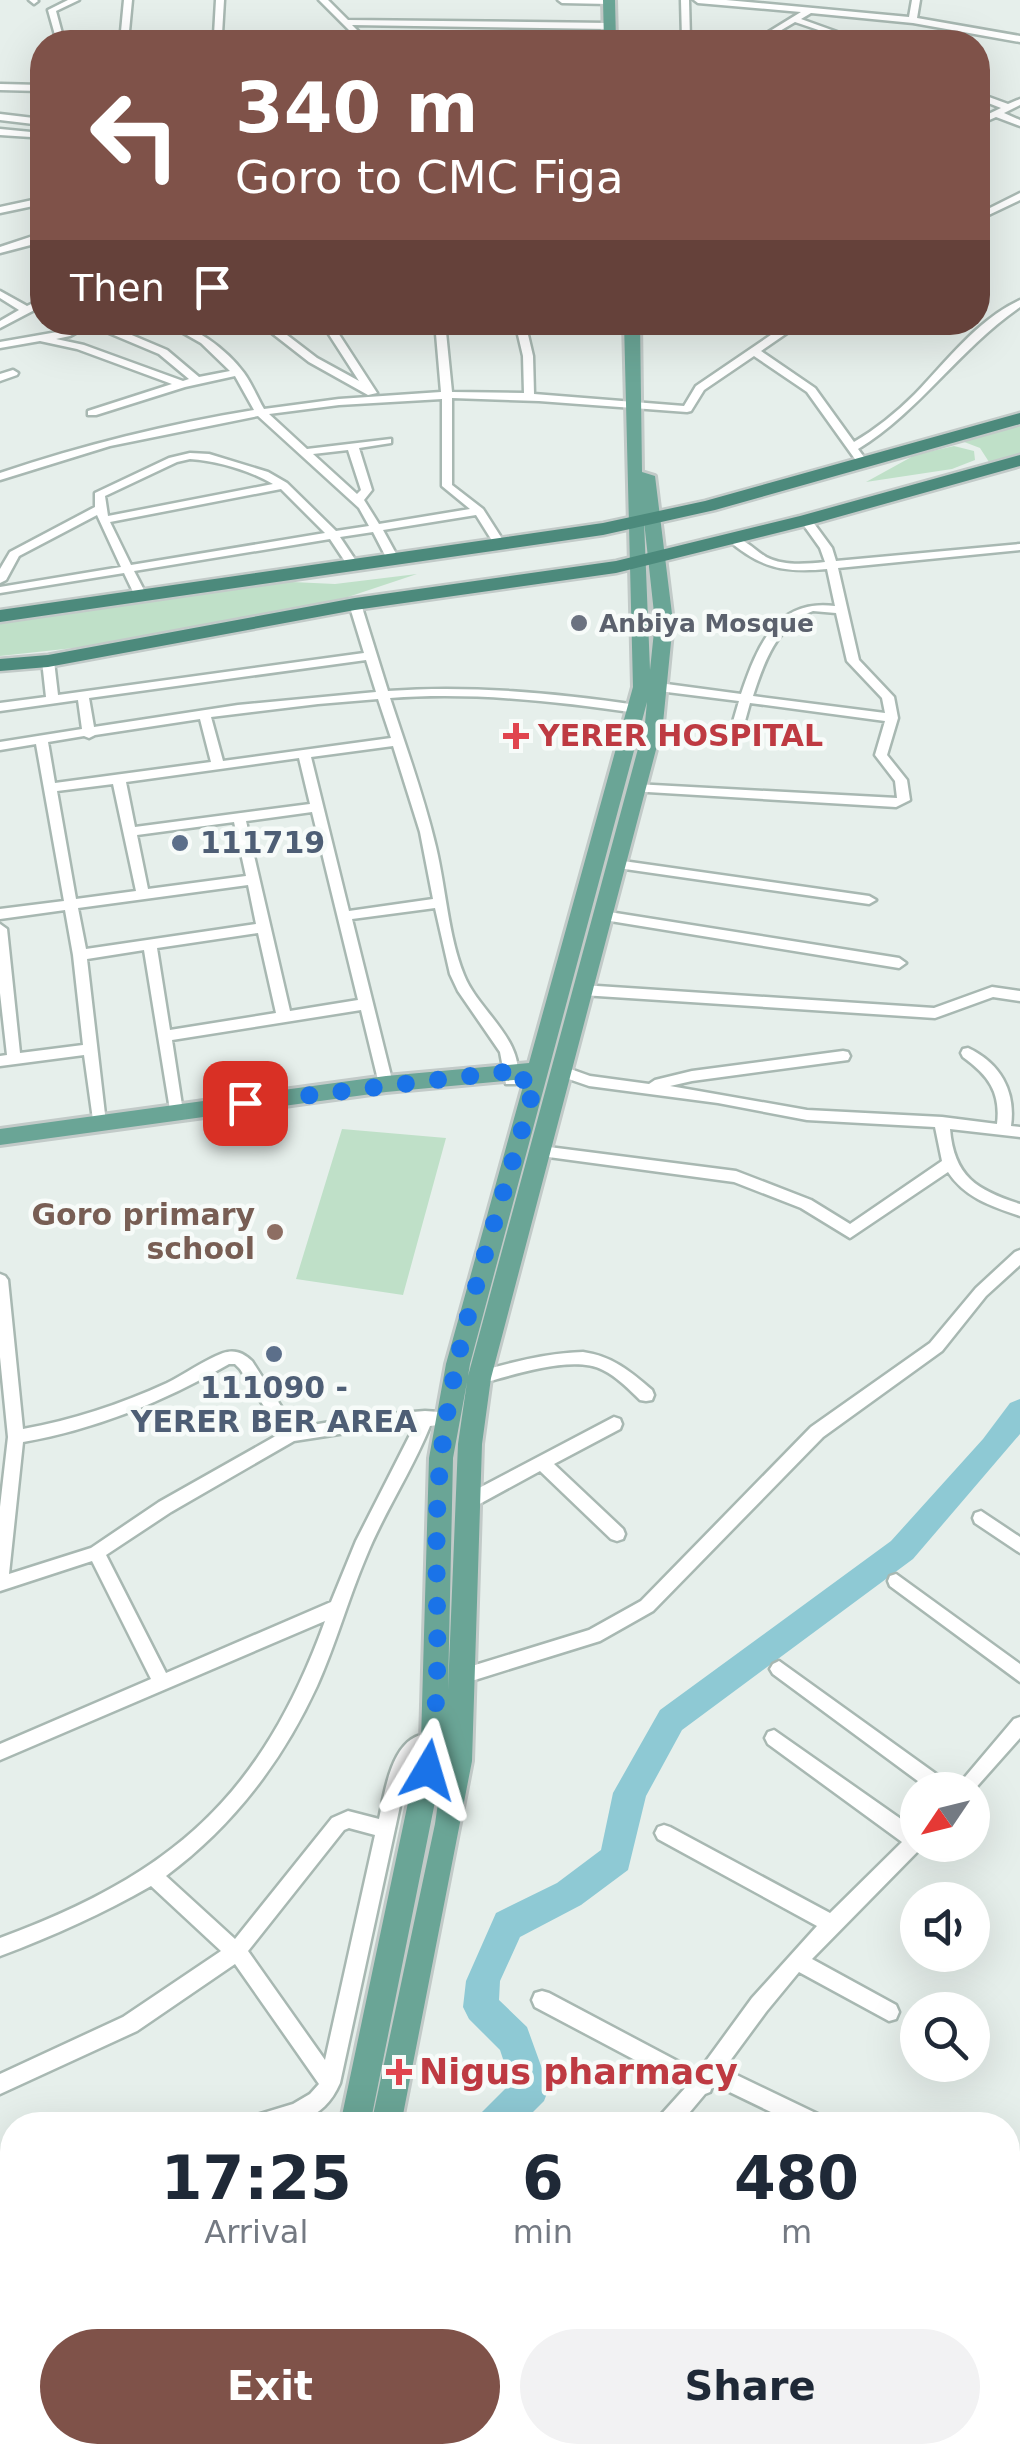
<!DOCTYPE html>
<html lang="en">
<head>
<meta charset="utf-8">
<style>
  body { margin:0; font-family:"DejaVu Sans",sans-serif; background:#f2f2f3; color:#1f2937; height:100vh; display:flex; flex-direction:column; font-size:38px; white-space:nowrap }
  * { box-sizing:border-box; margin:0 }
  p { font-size:32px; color:#747a83 }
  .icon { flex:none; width:55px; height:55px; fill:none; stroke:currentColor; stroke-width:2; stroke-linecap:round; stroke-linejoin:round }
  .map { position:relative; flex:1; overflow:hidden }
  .panel { position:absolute; left:0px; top:2112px; width:1020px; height:352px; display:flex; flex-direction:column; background:#fff; border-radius:40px 40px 0 0; box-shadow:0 10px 40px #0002 }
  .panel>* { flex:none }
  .guide { position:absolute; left:30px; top:30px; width:960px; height:305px; border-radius:40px; box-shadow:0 10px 40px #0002; background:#7f5249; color:#fff; overflow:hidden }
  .needle { width:65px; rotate:235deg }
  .buttons { position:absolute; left:900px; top:1772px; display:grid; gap:20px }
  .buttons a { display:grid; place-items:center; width:90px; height:90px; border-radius:50%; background:#fff; box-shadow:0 10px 40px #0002; font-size:50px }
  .pin { position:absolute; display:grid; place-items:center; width:85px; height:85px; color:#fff; margin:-42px; border-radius:20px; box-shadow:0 5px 15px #0006 }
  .me { position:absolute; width:110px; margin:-55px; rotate:7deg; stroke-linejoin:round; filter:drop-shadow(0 0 8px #0008) }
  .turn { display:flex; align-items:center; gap:35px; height:210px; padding:0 40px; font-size:45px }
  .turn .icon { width:130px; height:130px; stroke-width:2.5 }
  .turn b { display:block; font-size:70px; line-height:85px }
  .then { display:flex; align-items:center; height:95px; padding:0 40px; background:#0003; gap:20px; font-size:38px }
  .eta { display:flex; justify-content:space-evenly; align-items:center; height:170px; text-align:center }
  .eta b { font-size:60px; font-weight:700; line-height:70px }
  .primary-button { display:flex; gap:20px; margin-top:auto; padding:20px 40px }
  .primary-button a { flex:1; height:115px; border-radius:60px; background:#7f5249; color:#fff; font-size:40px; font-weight:700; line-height:115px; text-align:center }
  .primary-button a+a { background:#f2f2f3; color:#1f2937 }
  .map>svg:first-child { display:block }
  .green { fill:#bfe0c8 }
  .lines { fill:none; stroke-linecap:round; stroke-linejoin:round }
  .river { fill:#8ec9d4; fill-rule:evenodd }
  .minor-casing { stroke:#a8b8b2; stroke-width:5 }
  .primary-casing { stroke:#c2cac8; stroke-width:6 }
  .trunk-casing { stroke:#c2cac8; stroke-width:5 }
  .minor { fill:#fff; fill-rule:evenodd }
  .primary { fill:#6aa596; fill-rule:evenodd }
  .trunk { fill:#4c8a7c; fill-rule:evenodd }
  .route { stroke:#1a73e8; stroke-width:18; stroke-dasharray:0 32.4 }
  .worship-dot { fill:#6b7280; stroke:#f7fbf9; stroke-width:4 }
  .health-dot { fill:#e0444e; stroke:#f7fbf9; stroke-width:4 }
  .service-dot { fill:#5c6f8a; stroke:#f7fbf9; stroke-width:4 }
  .education-dot { fill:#8d6e63; stroke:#f7fbf9; stroke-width:4 }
  .labels { text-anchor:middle; stroke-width:9; stroke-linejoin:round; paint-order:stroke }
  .far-worship-label { font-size:25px; font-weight:bold; fill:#5b616d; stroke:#f7fbf9; text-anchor:start }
  .health-label { font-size:30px; font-weight:bold; fill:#be3a42; stroke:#f7fbf9; text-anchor:start }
  .service-label { font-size:30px; font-weight:bold; fill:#4e5e75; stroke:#f7fbf9; text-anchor:start }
  .education-label { font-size:30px; font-weight:bold; fill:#785e54; stroke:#f7fbf9; text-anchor:end }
  .near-health-label { font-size:35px; font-weight:bold; fill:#be3a42; stroke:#f7fbf9; text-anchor:start }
</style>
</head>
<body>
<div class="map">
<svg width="1020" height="2464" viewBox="0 0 1020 2464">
  <rect width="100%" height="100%" fill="#e6efeb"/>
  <path class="green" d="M 1020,423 L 1020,454 L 989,462 L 980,448 L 959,440 Z
    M 954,446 L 974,451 L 975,460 L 952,469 L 866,482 L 915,455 Z
    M 417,574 L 333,602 L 83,647 L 0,656 L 0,618 L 271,581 L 335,584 Z
    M 342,1129 L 446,1138 L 403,1295 L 296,1279 Z"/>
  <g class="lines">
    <path class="river" d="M 1020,1399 L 1020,1434 L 913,1559 L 682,1730 L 646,1796 L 628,1870 L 581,1905 L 520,1937 L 500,1981 L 499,2000 L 527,2027 L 549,2088 L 544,2101 L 520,2125 L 477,2125 L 482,2112 L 511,2083 L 500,2050 L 469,2019 L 463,2007 L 466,1981 L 496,1913 L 557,1883 L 601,1850 L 613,1793 L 660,1710 L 891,1541 L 983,1439 L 1010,1403 Z
      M 12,2376 L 12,2415 L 0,2420 L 0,2380 Z"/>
    <g class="minor-casing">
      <path id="minor" d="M 29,0 L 37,0 L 38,1 L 34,4 Z
        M 68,0 L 79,0 L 56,11 L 64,41 L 57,42 L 48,10 Z
        M 124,0 L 132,0 L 128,42 L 120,42 Z
        M 216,0 L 224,0 L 222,34 L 241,42 L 230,42 L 220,39 L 218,42 L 210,42 L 214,35 Z
        M 319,0 L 328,0 L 348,20 L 609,23 L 613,26 L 609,29 L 352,25 L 369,42 L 361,42 Z
        M 558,0 L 612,0 L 613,1 L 609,4 L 562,3 Z
        M 681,0 L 689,0 L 690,40 L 687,42 L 676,42 L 682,39 Z
        M 694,0 L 726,0 L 909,17 L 912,0 L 920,0 L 917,18 L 1020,36 L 1020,42 L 913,23 L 811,13 L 801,19 L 865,42 L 854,42 L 795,22 L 761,42 L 752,42 L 801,12 L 698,3 Z
        M 0,84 L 42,85 L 42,91 L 0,90 Z
        M 978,93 L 1008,104 L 1020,99 L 1020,105 L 1004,113 L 1020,120 L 1020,126 L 996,117 L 978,125 L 978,119 L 1001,108 L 978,99 Z
        M 0,114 L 42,119 L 42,125 L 0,120 Z
        M 42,128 L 42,134 L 31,137 L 0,135 L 0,129 L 31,132 Z
        M 1020,193 L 1020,200 L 978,220 L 978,214 Z
        M 42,198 L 42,242 L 0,253 L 0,247 L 36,235 L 33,225 L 38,205 L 0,213 L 0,207 Z
        M 0,291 L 27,306 L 42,299 L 42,306 L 0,328 L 0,321 L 19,310 L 0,298 Z
        M 1020,300 L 1020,307 C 960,348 920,411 858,449 L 869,464 L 868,466 L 860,466 L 807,392 L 754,356 L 704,390 L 691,411 L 687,412 L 539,401 L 452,398 L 452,485 L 483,509 L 506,545 L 504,547 L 496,547 L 476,515 L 383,530 L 400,561 L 394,564 L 388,561 L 373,532 L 340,537 L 360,567 L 354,570 L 350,569 L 330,539 L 134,571 L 147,596 L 141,599 L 135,596 L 124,573 L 0,593 L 0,587 L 121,567 L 97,515 L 19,556 L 6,580 L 0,583 L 0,569 L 10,552 L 95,507 L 95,493 L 169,458 L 190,453 L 209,454 L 268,472 L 287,483 L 336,531 L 369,526 L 359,508 L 258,416 L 110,446 L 0,480 L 0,473 C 83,445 168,424 254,410 L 235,376 L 185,387 L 96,415 L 88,415 L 88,411 L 172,384 L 77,349 L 40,341 L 0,348 L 0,342 L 63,331 L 80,322 L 101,322 L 167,350 L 199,377 L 230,371 L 201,343 L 164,322 C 192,322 228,351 244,373 C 252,384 257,397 264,409 L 339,399 L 441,392 L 435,322 L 445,322 L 452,392 L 524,393 L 523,356 L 515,322 L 525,322 L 533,356 L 534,394 L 684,406 L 696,386 L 790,322 L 803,322 L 761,351 L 815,388 L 854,442 C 876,429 896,413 915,394 C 947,361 978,319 1020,300 ZM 90,325 L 159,354 L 189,379 L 183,381 L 84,345 L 56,339 L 70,336 ZM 442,399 L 442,486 L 470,509 L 379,524 L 364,500 L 372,490 L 359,448 L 391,443 L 391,439 L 307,449 L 269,414 L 339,405 ZM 348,450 L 361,490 L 357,494 L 313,454 ZM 190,459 C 218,461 249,470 273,484 L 108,516 L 105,496 L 177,462 ZM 281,489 L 325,533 L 131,565 L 110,522 Z
        M 270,322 L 317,358 L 359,381 L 321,322 L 331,322 L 377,393 L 368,395 L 309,362 L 259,323 Z
        M 13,370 L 18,373 L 17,375 L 0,381 L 0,374 Z
        M 806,517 L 810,518 L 832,548 L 836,561 L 1020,544 L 1020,550 L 838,568 L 859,660 L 894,697 L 898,718 L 887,755 L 907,780 L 910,800 L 896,807 L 631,791 L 629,788 L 635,784 L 897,798 L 895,781 L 875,755 L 885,721 L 750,703 L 742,732 L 736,736 L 730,732 L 739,701 L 659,691 L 653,687 L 659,683 L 741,694 C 757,647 776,598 835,606 L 827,569 C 784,573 760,568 727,539 L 729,537 C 744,537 753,549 766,557 C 783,566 806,564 825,562 L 820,548 L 800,520 ZM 813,611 L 836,613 L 847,661 L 882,698 L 885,713 L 753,696 C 764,662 777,625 813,611 Z
        M 355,601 L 361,604 L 388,691 C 471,685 554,693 637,705 L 643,709 L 637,713 C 555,701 473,692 390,698 C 406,747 424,796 436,847 C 446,889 448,935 464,975 C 478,1011 528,1042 516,1084 L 506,1084 L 500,1052 L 458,991 L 450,974 L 435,908 L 352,919 L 393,1084 L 386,1089 L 379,1084 L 361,1010 L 172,1040 L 183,1112 L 181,1116 L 171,1116 L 144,950 L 87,959 L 106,1123 L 99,1128 L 94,1127 L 84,1055 L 0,1066 L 0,1056 L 7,1055 L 0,993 L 0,924 L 7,929 L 20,1053 L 83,1045 L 73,955 L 65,910 L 0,919 L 0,909 L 64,901 L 36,744 L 0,750 L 0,742 L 82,729 L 78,700 L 0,711 L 0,703 L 46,697 L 42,661 L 48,657 L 54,661 L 58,695 L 364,653 L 349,604 ZM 366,660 L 376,692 L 238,705 L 94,727 L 89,698 ZM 378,699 L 391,738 L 223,761 L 211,717 L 318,704 ZM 200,719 L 211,762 L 55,783 L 48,742 L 84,736 L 89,738 L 95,735 ZM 393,746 L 420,832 L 433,899 L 349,911 L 311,757 ZM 299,758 L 310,804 L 135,827 L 126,782 ZM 113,784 L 136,891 L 76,899 L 57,791 ZM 312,812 L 358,1000 L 290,1011 L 246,821 ZM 234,822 L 246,876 L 148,889 L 137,835 ZM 248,885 L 256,924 L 86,949 L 78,908 ZM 258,933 L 276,1013 L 170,1030 L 157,948 Z
        M 616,860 L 869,896 L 876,900 L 869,904 L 611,867 L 609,864 L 611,861 Z
        M 603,911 L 899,958 L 906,963 L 899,968 L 598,919 L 596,916 Z
        M 582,985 L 934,1008 L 992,987 L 1020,991 L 1020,1001 L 993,997 L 935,1018 L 582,995 L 575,990 Z
        M 968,1048 C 1000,1063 1016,1091 1011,1126 L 1020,1127 L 1020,1137 L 950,1129 C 954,1177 977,1190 1020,1204 L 1020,1216 C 991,1206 965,1198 948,1172 L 850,1238 L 801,1208 L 734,1182 L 541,1156 L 534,1151 L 541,1146 L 736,1171 L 811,1200 L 850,1224 L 942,1161 L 935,1127 L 807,1120 L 718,1103 L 589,1086 L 557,1075 L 555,1071 L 562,1066 L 590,1076 L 649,1084 L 655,1080 L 692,1071 L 843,1051 L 848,1052 L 850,1056 L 848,1060 L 692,1081 L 670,1086 L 807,1110 L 942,1117 L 997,1124 C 1001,1092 988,1075 963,1057 L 961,1053 L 963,1049 Z
        M 1020,1250 L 1020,1265 L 986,1296 L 942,1351 L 823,1437 L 653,1611 L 600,1641 L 465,1683 L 459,1680 L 456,1675 L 459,1670 L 589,1630 L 641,1601 L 811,1427 L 930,1343 L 976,1288 L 1015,1252 Z
        M 0,1274 L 5,1276 L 8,1280 L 23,1429 C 73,1420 121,1404 167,1383 C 185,1374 204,1360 223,1353 C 235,1349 243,1353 252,1361 L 295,1428 L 365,1416 L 425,1411 L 454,1413 L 456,1418 L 454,1423 L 430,1426 C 412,1471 384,1512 366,1557 C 348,1599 336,1644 317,1686 C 282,1762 233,1826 166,1876 L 235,1939 L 332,1818 L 348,1811 L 379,1819 C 386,1788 393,1724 440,1735 L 443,1741 L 440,1747 C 418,1755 414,1754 406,1778 L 340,2083 C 321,2127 285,2125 244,2125 L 247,2118 L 293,2104 L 310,2094 L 319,2084 L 235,1964 L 137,2031 L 0,2094 L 0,2074 L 123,2017 L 221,1951 L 151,1886 C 102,1914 53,1936 0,1956 L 0,1938 C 173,1874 261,1797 325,1621 L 0,1760 L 0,1744 L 151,1679 L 92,1561 L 0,1591 L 0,1507 L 8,1437 L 0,1357 ZM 229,1364 L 235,1364 L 240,1369 L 281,1433 L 159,1502 L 91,1548 L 9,1574 L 23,1442 C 97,1429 165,1401 229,1364 ZM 414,1427 L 356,1541 L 331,1602 L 166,1673 L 106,1555 L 171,1512 L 294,1441 L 365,1430 ZM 349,1828 L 375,1835 L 325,2060 L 248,1951 L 344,1830 Z
        M 583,1352 C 612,1356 630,1371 652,1390 L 654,1395 L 652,1400 L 646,1401 L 640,1400 C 629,1389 617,1377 603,1370 C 572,1354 511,1376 479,1384 L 473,1383 L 471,1378 L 473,1373 C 509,1363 546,1353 583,1352 Z
        M 614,1417 L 620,1419 L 622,1424 L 620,1429 L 554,1464 L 623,1529 L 625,1534 L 623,1539 L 617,1541 L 611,1539 L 540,1471 L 474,1507 L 468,1509 L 462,1507 L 460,1502 L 462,1497 Z
        M 981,1511 L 1020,1537 L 1020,1553 L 975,1523 L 973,1518 L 975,1513 Z
        M 896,1574 L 1020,1664 L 1020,1682 L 890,1586 L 888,1581 L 890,1576 Z
        M 779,1661 L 950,1784 L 953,1790 L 930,1790 L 773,1674 L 770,1669 L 773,1664 Z
        M 1020,1717 L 1020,1738 L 972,1792 L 972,1790 L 954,1790 L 1014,1719 Z
        M 774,1730 L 918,1831 L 918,1845 L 924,1845 L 812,1959 L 896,2005 L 899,2012 L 896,2019 L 889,2021 L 799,1972 L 766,2012 L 724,2069 L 826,2118 L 829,2125 L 798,2125 L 713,2084 L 710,2092 L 705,2094 L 679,2125 L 655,2125 L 658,2118 L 686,2087 L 535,2007 L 532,2000 L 535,1993 L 542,1991 L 549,1993 L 698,2072 L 752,1998 L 817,1926 L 658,1839 L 655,1833 L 658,1827 L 664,1825 L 670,1827 L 830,1913 L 902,1842 L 768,1744 L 765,1738 L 768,1732 Z
        M 12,2196 L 12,2216 L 0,2221 L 0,2201 Z
        M 1008,2219 L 1020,2225 L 1020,2247 L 1008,2241 Z
        M 1008,2367 L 1020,2373 L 1020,2396 L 1008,2390 Z
        M 64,2452 L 86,2452 L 83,2464 L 61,2464 Z
        M 356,2452 L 378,2452 L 375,2464 L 353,2464 Z
        M 784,2452 C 799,2452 815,2448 822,2464 L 790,2464 L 786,2462 Z"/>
    </g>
    <g class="primary-casing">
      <path id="primary" d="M 603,0 L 615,0 L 616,42 L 604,42 Z
        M 624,322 L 640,322 L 642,472 L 655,476 L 673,622 L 663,723 L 491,1378 L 482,1444 L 472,1761 L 401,2125 L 371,2125 L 435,1824 L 446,1747 L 370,2125 L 340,2125 L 421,1741 L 429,1458 L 446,1364 L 525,1079 L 386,1092 L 0,1145 L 0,1129 L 386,1076 L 529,1063 L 633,687 ZM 644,521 L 655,622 L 650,670 ZM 647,702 L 645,723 L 468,1376 L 470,1364 ZM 467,1382 L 458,1444 L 448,1690 L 453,1458 Z
        M 270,2452 L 302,2452 L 299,2464 L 267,2464 Z
        M 308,2452 L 340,2452 L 338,2464 L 306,2464 Z"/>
    </g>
    <g class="trunk-casing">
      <path id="trunk" d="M 1020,413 L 1020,424 L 715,510 L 603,535 L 0,622 L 0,610 L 603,523 L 705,501 Z
        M 1020,455 L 1020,466 L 813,524 L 616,573 L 355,610 L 48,667 L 0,671 L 0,659 L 48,655 L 355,598 L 616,561 L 800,516 Z"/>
    </g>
    <use href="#minor" class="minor"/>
    <use href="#primary" class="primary"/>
    <use href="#trunk" class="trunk"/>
  </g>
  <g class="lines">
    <path class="route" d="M 245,1103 L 512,1071 L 510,1080 L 536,1080 C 503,1202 454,1334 441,1458 C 429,1561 447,1668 428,1770"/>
  </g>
  <circle class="worship-dot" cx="579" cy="623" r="10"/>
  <g class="health-dot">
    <path d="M511 721h10v10h10v10h-10v10h-10v-10h-10v-10h10z"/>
    <path d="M394 2057h10v10h10v10h-10v10h-10v-10h-10v-10h10z"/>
  </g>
  <g class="service-dot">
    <circle cx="180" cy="843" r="10"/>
    <circle cx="274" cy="1354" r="10"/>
  </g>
  <circle class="education-dot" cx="275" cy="1232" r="10"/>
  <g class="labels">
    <g class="far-worship-label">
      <text x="599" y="632">Anbiya Mosque</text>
    </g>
    <g class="health-label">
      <text x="538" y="746">YERER HOSPITAL</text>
    </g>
    <g class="service-label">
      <text x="200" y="853">111719</text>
      <text x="274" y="1398" text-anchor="middle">111090 -<tspan x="274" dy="34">YERER BER AREA</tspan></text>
    </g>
    <g class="education-label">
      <text x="255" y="1225">Goro primary<tspan x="255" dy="34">school</tspan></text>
    </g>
    <g class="near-health-label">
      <text x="419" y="2084">Nigus pharmacy</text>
    </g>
  </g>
</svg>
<div class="buttons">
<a><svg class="needle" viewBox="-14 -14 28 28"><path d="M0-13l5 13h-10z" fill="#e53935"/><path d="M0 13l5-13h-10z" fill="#747a83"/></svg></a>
<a><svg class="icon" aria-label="sound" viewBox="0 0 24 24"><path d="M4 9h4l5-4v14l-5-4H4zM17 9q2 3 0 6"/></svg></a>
<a><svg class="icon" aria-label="search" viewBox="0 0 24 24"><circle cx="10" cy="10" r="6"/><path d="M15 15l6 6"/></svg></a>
</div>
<div class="pin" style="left:245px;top:1103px;background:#d93025"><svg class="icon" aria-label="arrive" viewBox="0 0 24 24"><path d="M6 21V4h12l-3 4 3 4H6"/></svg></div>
<svg class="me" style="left:428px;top:1770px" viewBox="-20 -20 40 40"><path d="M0-17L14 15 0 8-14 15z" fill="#1a73e8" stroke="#fff" stroke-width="4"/></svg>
<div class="guide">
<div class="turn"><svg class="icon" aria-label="left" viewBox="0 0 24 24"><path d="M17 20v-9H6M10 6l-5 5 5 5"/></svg><div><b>340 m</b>Goro to CMC Figa</div></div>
<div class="then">Then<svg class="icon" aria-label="arrive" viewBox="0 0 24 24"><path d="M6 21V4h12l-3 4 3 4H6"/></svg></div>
</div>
<section class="panel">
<div class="eta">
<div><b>17:25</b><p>Arrival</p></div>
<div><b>6</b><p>min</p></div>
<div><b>480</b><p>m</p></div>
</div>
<div class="primary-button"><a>Exit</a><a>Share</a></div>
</section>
</div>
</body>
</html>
